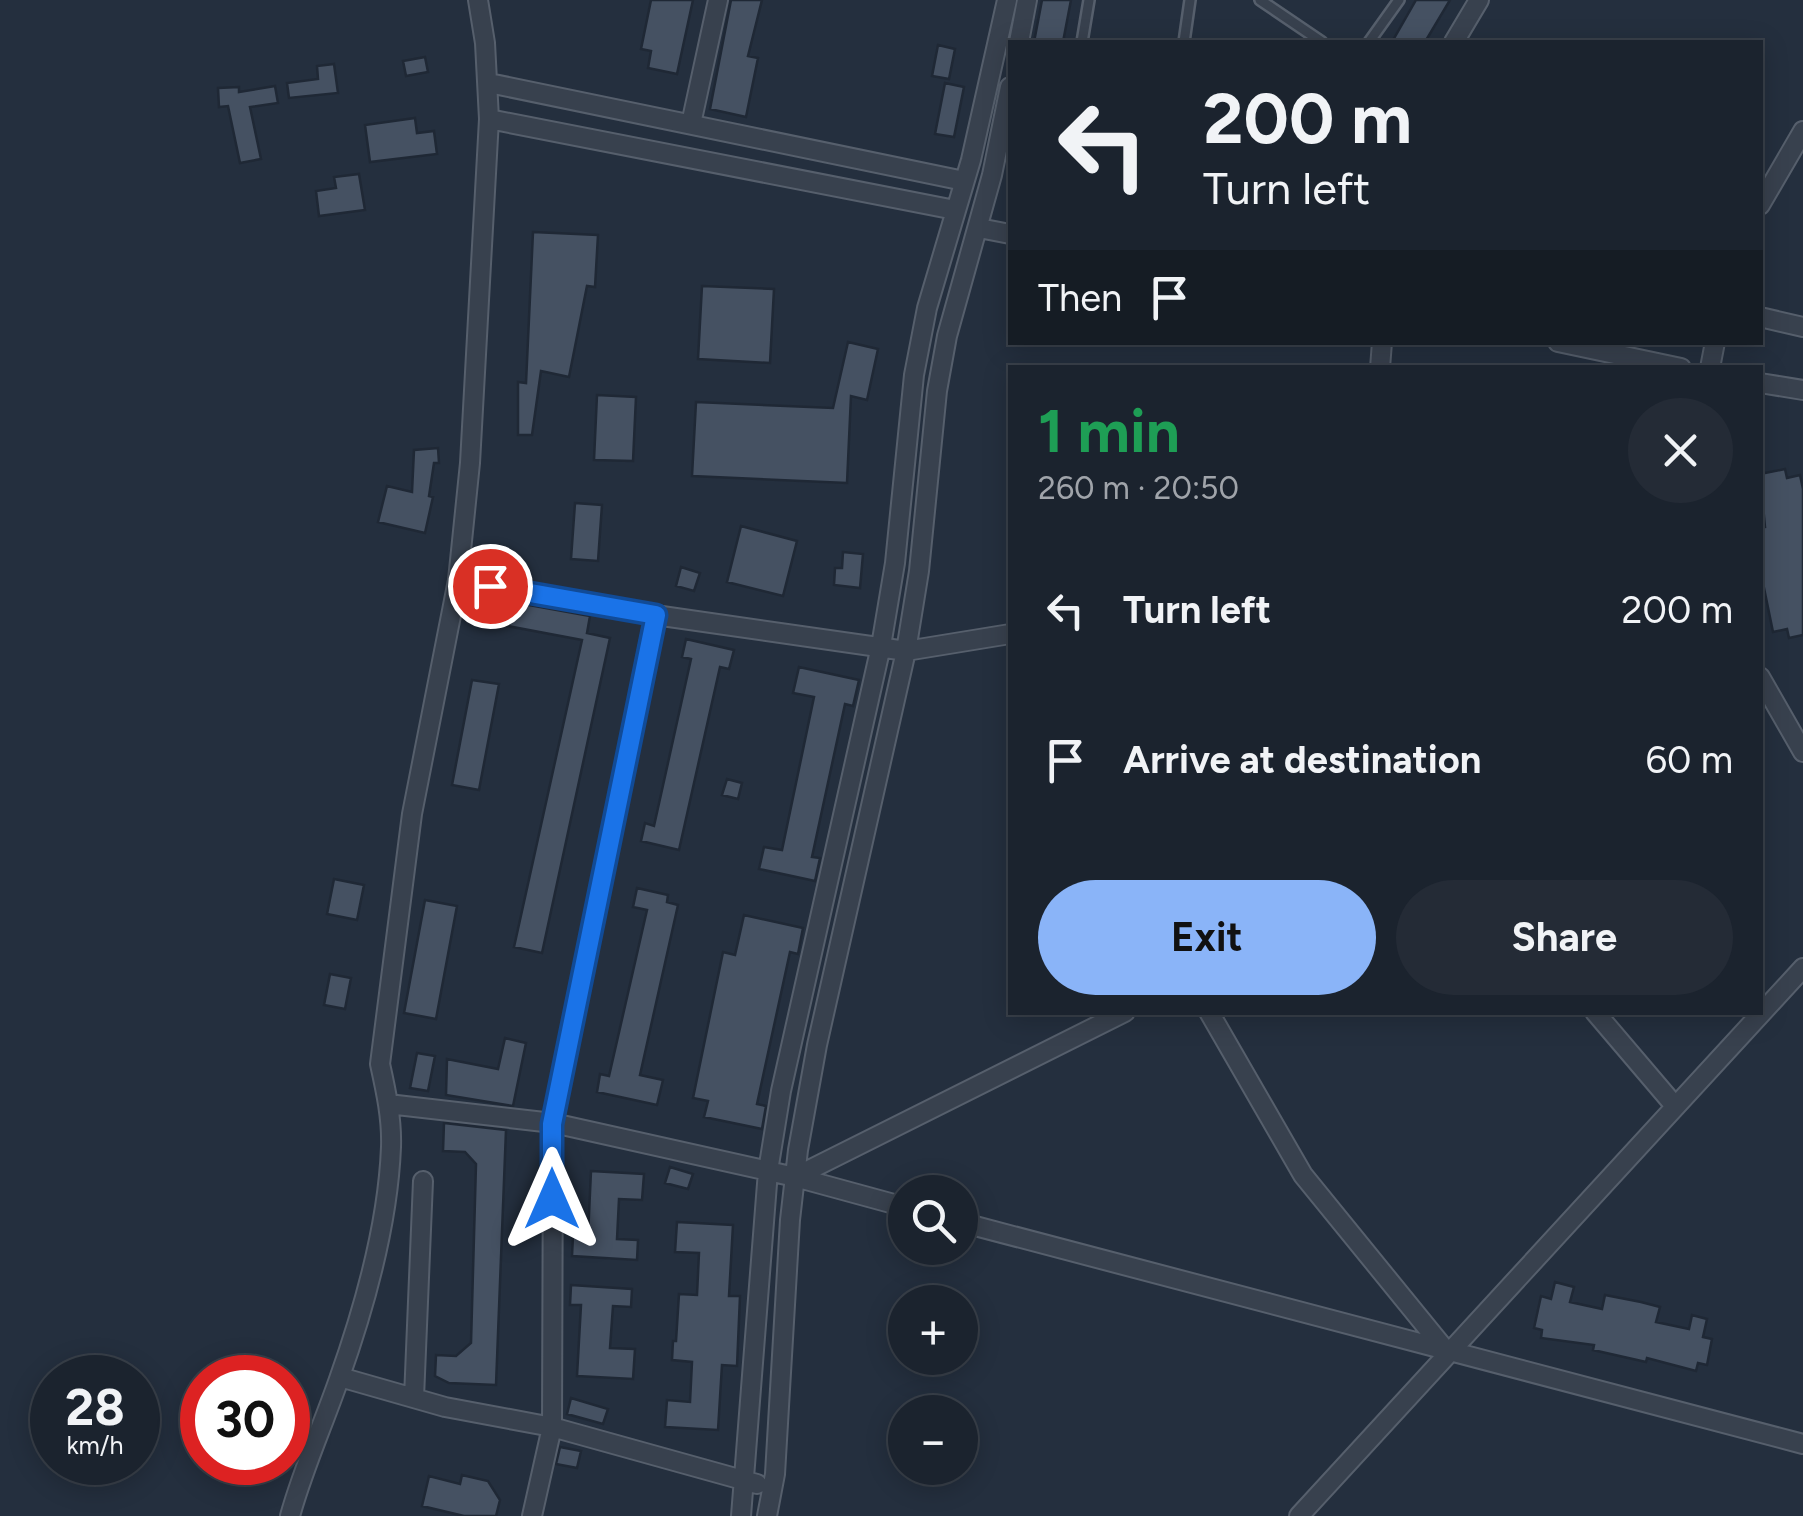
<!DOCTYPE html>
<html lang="en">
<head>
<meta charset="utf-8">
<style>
  body { margin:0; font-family:Figtree,sans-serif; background:#242b36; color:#f1f3f6; height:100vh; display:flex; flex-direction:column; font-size:38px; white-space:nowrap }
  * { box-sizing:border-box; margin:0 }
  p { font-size:32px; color:#a0a4aa }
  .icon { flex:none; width:55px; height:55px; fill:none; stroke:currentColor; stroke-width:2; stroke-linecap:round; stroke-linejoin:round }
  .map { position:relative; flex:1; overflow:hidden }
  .details { position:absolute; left:1008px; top:365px; width:755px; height:650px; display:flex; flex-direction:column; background:#1b232e; border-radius:0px; box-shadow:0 5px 25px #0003,0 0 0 2px #39404a }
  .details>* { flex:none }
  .banner { position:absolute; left:1008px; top:40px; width:755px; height:305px; border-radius:0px; box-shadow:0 5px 25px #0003,0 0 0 2px #39404a; background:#1b232e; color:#f1f3f6; overflow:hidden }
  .buttons { position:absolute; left:888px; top:1175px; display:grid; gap:20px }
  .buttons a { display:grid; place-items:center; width:90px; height:90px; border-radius:50%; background:#1b232e; box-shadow:0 5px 25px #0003,0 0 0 2px #39404a; font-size:50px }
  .speed { position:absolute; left:30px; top:1355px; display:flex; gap:20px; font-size:50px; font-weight:700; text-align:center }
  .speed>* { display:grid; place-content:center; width:130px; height:130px; border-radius:50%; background:#1b232e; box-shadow:0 5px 25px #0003,0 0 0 2px #39404a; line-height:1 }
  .speed small { font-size:25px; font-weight:400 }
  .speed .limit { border:15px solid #d22; background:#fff; color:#111 }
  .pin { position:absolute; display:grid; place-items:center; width:85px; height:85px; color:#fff; margin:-42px; border:5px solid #fff; border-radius:50%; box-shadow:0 2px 10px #0007 }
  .me { position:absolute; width:110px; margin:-55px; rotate:0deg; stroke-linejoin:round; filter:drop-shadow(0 0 8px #0008) }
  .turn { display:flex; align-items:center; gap:35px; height:210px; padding:0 30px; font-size:45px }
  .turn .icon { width:130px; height:130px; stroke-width:2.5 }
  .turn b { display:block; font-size:70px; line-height:85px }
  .then { display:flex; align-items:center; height:95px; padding:0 30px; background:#0003; gap:20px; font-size:38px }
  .round { display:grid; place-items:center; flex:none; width:105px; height:105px; border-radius:52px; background:#242b36 }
  .summary { display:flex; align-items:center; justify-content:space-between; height:170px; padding:0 30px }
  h1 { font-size:60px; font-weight:700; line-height:75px; color:#1e9e55 }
  .action { display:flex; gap:20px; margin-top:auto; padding:20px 30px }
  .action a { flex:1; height:115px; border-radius:60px; background:#8ab4f8; color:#111; font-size:40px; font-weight:700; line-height:115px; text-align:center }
  .action a+a { background:#242b36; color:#f1f3f6 }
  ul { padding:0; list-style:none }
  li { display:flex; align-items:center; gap:30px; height:150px; padding:0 30px }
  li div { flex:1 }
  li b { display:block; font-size:38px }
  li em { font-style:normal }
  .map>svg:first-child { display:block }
  .building { fill:#455162; stroke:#1f2835; stroke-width:2.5 }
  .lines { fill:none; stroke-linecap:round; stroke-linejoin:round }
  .lane-casing { stroke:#565f6c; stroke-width:14 }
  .street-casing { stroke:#565f6c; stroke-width:22 }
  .lane { stroke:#38414e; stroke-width:9 }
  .street { stroke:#38414e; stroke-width:18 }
  .route-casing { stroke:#114b97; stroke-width:25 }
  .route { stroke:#1a73e8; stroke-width:18 }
</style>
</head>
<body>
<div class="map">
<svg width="1803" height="1516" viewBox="0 0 1803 1516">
  <rect width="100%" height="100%" fill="#242f3e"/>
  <path class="building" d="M 651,0 L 693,0 L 677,74 L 648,68 L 651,51 L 641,49 Z
    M 731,0 L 762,0 L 748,56 L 758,58 L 746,117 L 710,109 Z
    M 1042,0 L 1071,0 L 1063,42 L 1034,42 Z
    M 1416,0 L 1450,0 L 1425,42 L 1392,42 Z
    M 938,45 L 955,49 L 949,79 L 932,76 Z
    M 425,57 L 428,72 L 406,76 L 403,61 Z
    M 334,64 L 338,93 L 289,98 L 287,83 L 318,79 L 317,66 Z
    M 945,83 L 964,87 L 954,137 L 935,134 Z
    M 275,86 L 278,103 L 250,107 L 261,159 L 240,163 L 228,106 L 219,107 L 218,88 L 239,87 L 239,92 Z
    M 415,118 L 417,133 L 434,131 L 437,154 L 370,162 L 365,125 Z
    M 359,174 L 365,210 L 319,216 L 316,191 L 336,188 L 334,177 Z
    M 533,232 L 598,235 L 595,287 L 587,286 L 569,377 L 541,371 L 532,435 L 518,435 L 518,382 L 526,383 Z
    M 702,286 L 774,289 L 770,363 L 698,359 Z
    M 848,342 L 878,349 L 867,400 L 851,396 L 847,483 L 692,476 L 696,402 L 833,408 Z
    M 597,395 L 636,397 L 633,461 L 594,460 Z
    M 438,448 L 439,463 L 434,463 L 429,496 L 433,497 L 425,533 L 378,522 L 387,486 L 412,492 L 414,450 Z
    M 1785,469 L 1787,478 L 1800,475 L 1803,489 L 1803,635 L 1789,638 L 1787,629 L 1773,632 L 1764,588 L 1760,589 L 1760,528 L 1765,527 L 1760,474 Z
    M 575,503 L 602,505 L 598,561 L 571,559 Z
    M 741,526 L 797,541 L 783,596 L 727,582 Z
    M 843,552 L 863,554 L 860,588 L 834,585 L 835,568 L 842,568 Z
    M 681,567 L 700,573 L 694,591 L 676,586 Z
    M 507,601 L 590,616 L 587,633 L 610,638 L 542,953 L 514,947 L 582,640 L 502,625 Z
    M 686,639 L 734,650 L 729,669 L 720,667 L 679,850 L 641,841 L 645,823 L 654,826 L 691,659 L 682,657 Z
    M 799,667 L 859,680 L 853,706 L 845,704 L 812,857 L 820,858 L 815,881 L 759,869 L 764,847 L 782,850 L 814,697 L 793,693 Z
    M 472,680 L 499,684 L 479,790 L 452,785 Z
    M 727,779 L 742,783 L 738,799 L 722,795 Z
    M 334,879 L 364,885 L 357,920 L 327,914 Z
    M 637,888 L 668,895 L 667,902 L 678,905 L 640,1075 L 663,1080 L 657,1105 L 597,1092 L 600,1074 L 609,1076 L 647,910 L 633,907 Z
    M 425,900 L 457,906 L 436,1019 L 404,1013 Z
    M 744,915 L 803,928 L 798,954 L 790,952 L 757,1104 L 766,1106 L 762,1129 L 704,1117 L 708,1101 L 693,1098 L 723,952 L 735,955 Z
    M 330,974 L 351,978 L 345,1009 L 324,1005 Z
    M 505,1038 L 526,1043 L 513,1106 L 446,1095 L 447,1059 L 498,1069 Z
    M 417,1053 L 435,1056 L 428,1091 L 410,1088 Z
    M 444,1123 L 506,1130 L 496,1385 L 449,1383 L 435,1376 L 436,1355 L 456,1356 L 471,1343 L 476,1164 L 465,1152 L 443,1151 Z
    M 670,1167 L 693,1174 L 688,1189 L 665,1183 Z
    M 591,1171 L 644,1174 L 642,1200 L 619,1199 L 617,1239 L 638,1240 L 637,1260 L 572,1256 L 573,1235 L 588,1236 Z
    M 677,1222 L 733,1225 L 729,1296 L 740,1296 L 737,1366 L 722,1365 L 718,1430 L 665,1427 L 667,1400 L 690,1402 L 692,1362 L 672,1360 L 673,1341 L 676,1341 L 679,1294 L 697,1295 L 699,1253 L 675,1252 Z
    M 1555,1282 L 1574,1287 L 1570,1302 L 1602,1309 L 1605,1295 L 1641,1302 L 1660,1307 L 1656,1322 L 1689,1329 L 1692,1315 L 1707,1319 L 1703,1337 L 1712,1339 L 1707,1365 L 1698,1363 L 1696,1371 L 1647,1358 L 1646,1362 L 1593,1350 L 1594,1345 L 1541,1338 L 1542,1330 L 1534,1328 L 1541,1296 L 1551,1299 Z
    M 571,1285 L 632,1289 L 631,1307 L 613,1306 L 610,1348 L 635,1349 L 633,1379 L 577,1376 L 581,1305 L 570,1305 Z
    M 571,1398 L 608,1409 L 603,1424 L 567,1414 Z
    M 560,1447 L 581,1451 L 577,1468 L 556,1464 Z
    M 462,1475 L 488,1481 L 500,1500 L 496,1516 L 464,1516 L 422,1506 L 429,1476 L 460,1484 Z"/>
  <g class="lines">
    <g class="lane-casing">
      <path id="lane" d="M 1260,0 L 1322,42
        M 1082,42 L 1089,0
        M 1184,42 L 1190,0
        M 1369,42 L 1399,0"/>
    </g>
    <g class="street-casing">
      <path id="street" d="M 1019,42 L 1027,0
        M 1454,42 L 1479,0
        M 489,83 L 964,181
        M 489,119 L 955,210
        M 691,124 L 718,0
        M 1760,205 L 1803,131
        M 979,228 L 1010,234
        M 1760,317 L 1803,327
        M 1558,342 L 1681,368
        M 1380,368 L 1382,342
        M 1710,368 L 1715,342
        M 1760,383 L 1803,390
        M 458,580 L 655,615 L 906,651 L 1010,634
        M 1760,677 L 1803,752
        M 1209,1012 L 1303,1175 L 1447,1352
        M 1595,1012 L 1675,1106
        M 388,1104 L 553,1123 L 795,1177 L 905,1207
        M 795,1177 L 1125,1012
        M 960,1222 L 1803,1444
        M 340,1377 L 445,1407 L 552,1427 L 757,1484
        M 414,1398 L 423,1181
        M 290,1516 C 303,1469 323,1425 339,1379 C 365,1306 388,1225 391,1147 C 392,1119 386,1091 380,1064 L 412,814 L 458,580 L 470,463 L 489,119 L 485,43 L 478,0
        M 532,1516 L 552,1427 L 553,1123 L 655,615
        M 741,1516 L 768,1171 L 781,1091 L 881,646 L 895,563 L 914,375 L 927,308 L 971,160 L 1007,0
        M 767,1516 L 775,1474 L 790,1220 L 798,1150 L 817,1045 L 906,651 L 919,571 L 937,391 L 947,336 L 992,175 L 1010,87
        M 1299,1516 L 1803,968"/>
    </g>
    <use href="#lane" class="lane"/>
    <use href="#street" class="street"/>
  </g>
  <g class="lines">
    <g class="route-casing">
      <path id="route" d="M 490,586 L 656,615 L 552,1124 L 552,1199"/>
    </g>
    <use href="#route" class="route"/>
  </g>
</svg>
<div class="buttons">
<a><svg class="icon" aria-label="search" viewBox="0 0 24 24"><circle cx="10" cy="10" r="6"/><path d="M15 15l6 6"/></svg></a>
<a>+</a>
<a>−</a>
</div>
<div class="speed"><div>28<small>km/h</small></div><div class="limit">30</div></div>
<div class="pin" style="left:490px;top:586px;background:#d93025"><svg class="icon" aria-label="arrive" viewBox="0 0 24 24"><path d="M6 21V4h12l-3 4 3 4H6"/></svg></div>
<svg class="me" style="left:552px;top:1199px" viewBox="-20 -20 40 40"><path d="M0-17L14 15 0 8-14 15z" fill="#1a73e8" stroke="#fff" stroke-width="4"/></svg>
<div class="banner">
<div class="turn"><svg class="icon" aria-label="left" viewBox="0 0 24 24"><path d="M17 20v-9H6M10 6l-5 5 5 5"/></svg><div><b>200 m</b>Turn left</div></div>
<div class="then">Then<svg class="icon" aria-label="arrive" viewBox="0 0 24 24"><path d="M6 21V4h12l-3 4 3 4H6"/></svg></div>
</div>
<section class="details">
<div class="summary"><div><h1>1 min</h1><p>260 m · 20:50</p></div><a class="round"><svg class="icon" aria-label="close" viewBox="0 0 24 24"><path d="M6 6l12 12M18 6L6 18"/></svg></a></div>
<ul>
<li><svg class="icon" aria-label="left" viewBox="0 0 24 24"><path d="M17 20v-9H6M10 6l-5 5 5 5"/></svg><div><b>Turn left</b></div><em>200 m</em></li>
<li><svg class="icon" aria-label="arrive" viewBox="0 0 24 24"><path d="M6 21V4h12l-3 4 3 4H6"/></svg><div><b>Arrive at destination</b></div><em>60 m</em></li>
</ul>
<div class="action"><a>Exit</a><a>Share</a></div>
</section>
</div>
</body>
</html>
